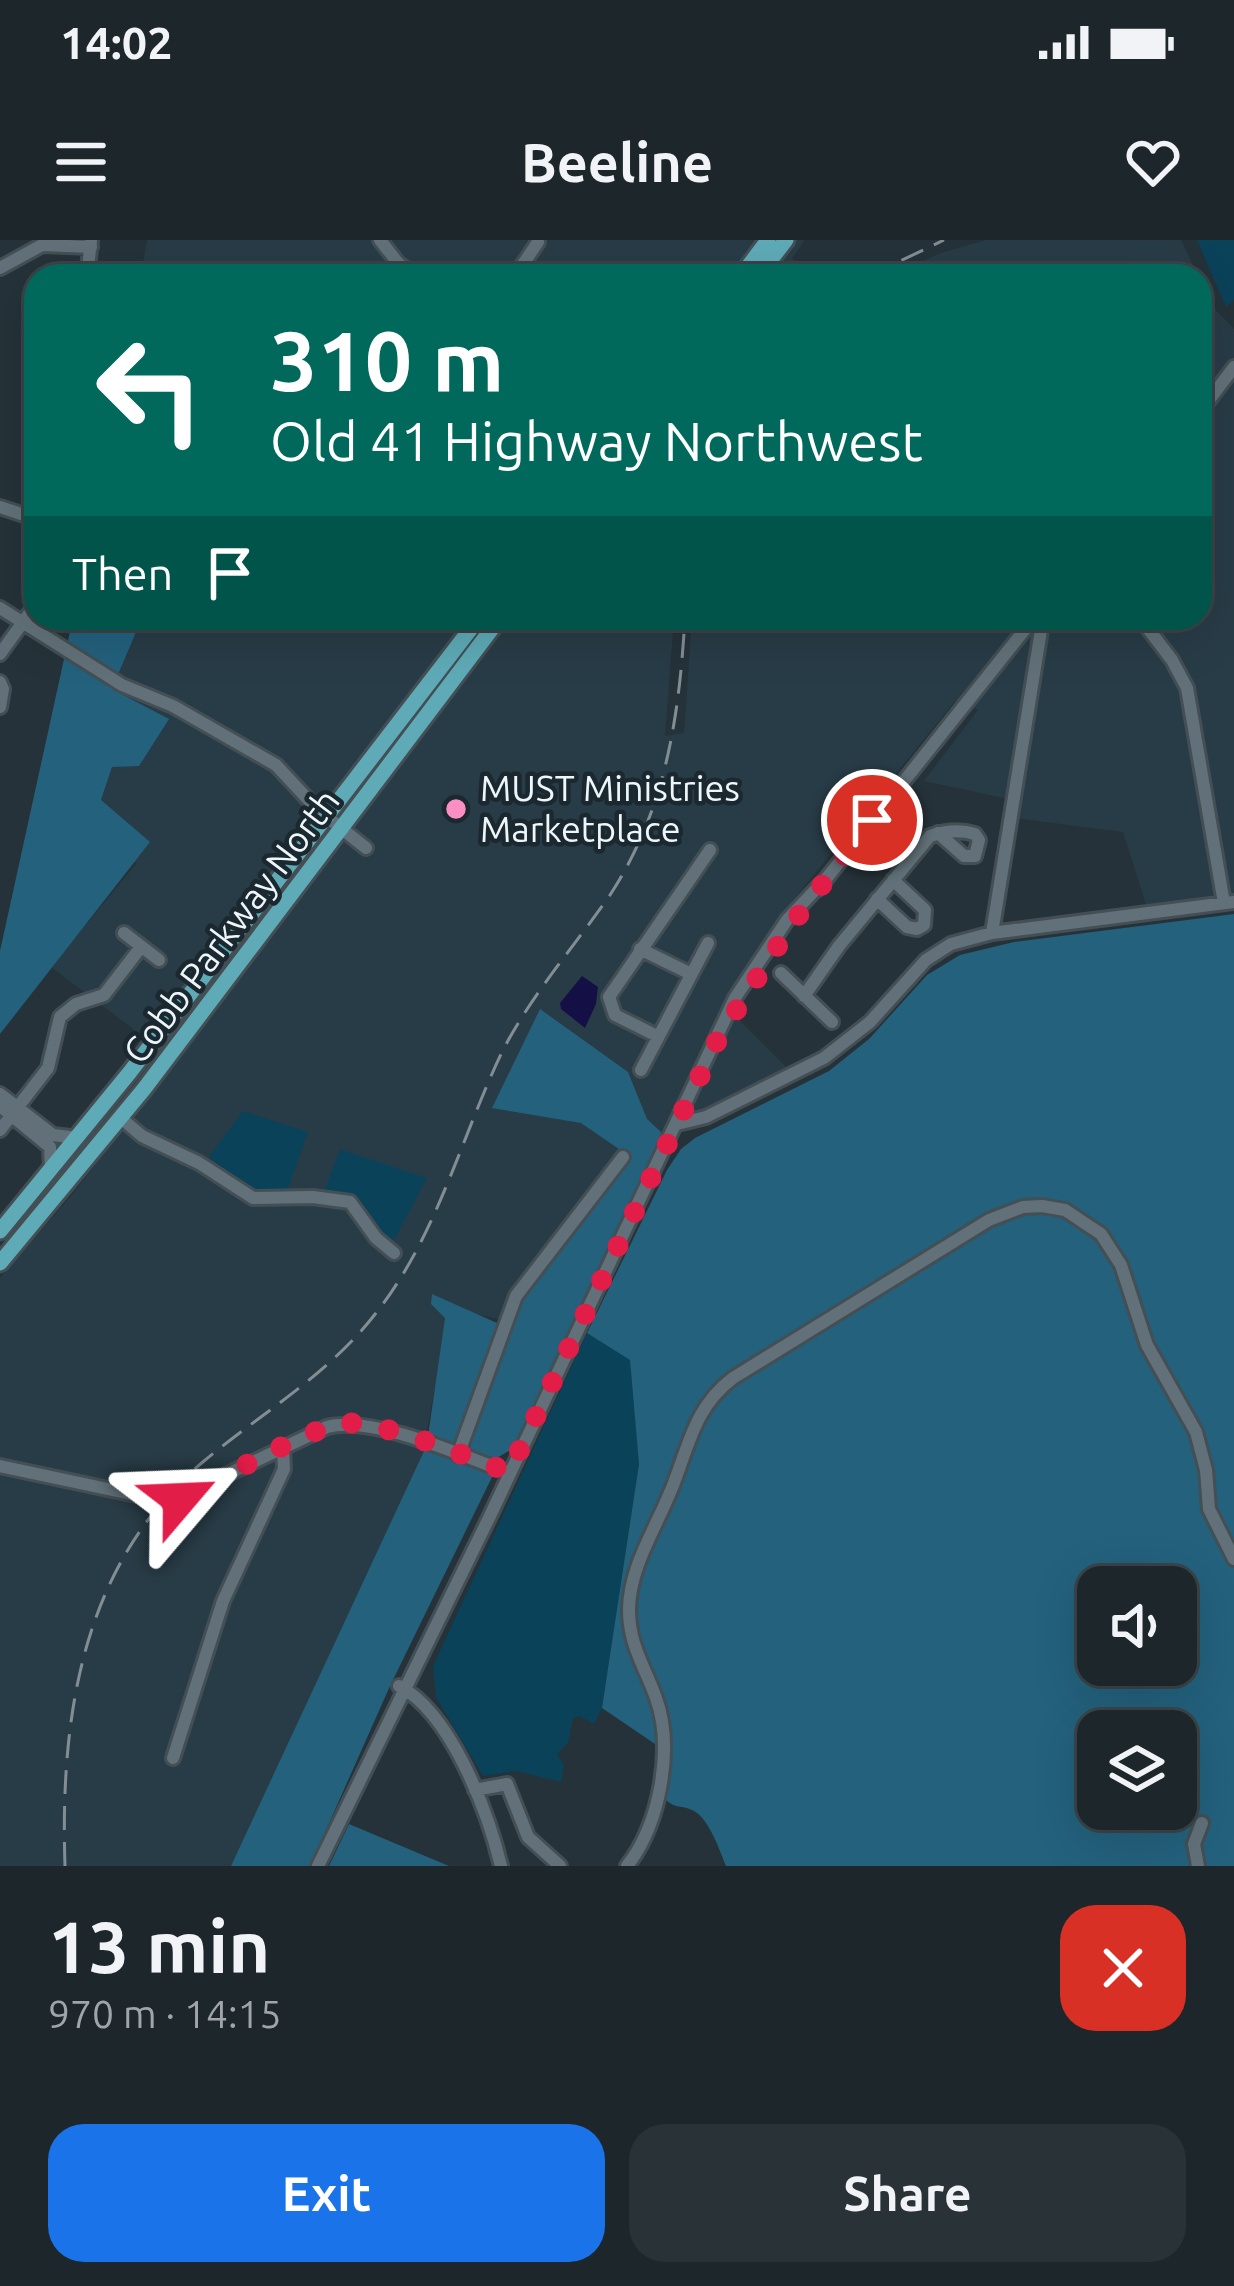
<!DOCTYPE html>
<html lang="en">
<head>
<meta charset="utf-8">
<style>
  body { margin:0; font-family:Ubuntu,sans-serif; background:#293237; color:#f1f3f6; height:100vh; display:flex; flex-direction:column; font-size:45px; white-space:nowrap }
  * { box-sizing:border-box; margin:0 }
  p { font-size:39px; color:#a0a5a9 }
  .icon { flex:none; width:66px; height:66px; fill:none; stroke:currentColor; stroke-width:2; stroke-linecap:round; stroke-linejoin:round }
  .map { position:relative; height:1626px; overflow:hidden }
  .details { display:flex; flex-direction:column; background:#1c262b; flex:1 }
  .details>* { flex:none }
  .top-card { position:absolute; left:24px; top:24px; width:1188px; height:366px; border-radius:36px; box-shadow:0 12px 48px #0002,0 0 0 3px #3a4347; background:#00695c; color:#fff; overflow:hidden }
  .buttons { position:absolute; left:1077px; top:1326px; display:grid; gap:24px }
  .buttons a { display:grid; place-items:center; width:120px; height:120px; border-radius:24px; background:#1c262b; box-shadow:0 12px 48px #0002,0 0 0 3px #3a4347; font-size:60px }
  .pin { position:absolute; display:grid; place-items:center; width:102px; height:102px; color:#fff; margin:-51px; border:6px solid #fff; border-radius:50%; box-shadow:0 3px 12px #0007 }
  .me { position:absolute; width:132px; margin:-66px; rotate:64deg; stroke-linejoin:round; filter:drop-shadow(0 0 9px #0008) }
  .turn { display:flex; align-items:center; gap:42px; height:252px; padding:0 48px; font-size:54px }
  .turn .icon { width:156px; height:156px; stroke-width:2.5 }
  .turn b { display:block; font-size:84px; line-height:102px }
  .then { display:flex; align-items:center; height:114px; padding:0 48px; background:#0003; gap:24px; font-size:45px }
  .round { display:grid; place-items:center; flex:none; width:126px; height:126px; border-radius:36px; background:#293237 }
  .summary { display:flex; align-items:center; justify-content:space-between; height:204px; padding:0 48px }
  h1 { font-size:72px; font-weight:700; line-height:90px }
  .cta { display:flex; gap:24px; margin-top:auto; padding:24px 48px }
  .cta a { flex:1; height:138px; border-radius:36px; background:#1a73e8; color:#fff; font-size:48px; font-weight:700; line-height:138px; text-align:center }
  .cta a+a { background:#293237; color:#f1f3f6 }
  .status { display:flex; justify-content:space-between; align-items:center; height:84px; padding:0 60px; background:#1c262b; direction:ltr }
  .status svg { height:33px; fill:currentColor }
  header { display:flex; justify-content:space-between; align-items:center; height:156px; padding:0 48px; background:#1c262b; font-size:54px; font-weight:700 }
  .map>svg:first-child { display:block }
  .built { fill:#283c47 }
  .green { fill:#0a425a }
  .forest { fill:#23617d; fill-rule:evenodd }
  .water { fill:#141045 }
  .lines { fill:none; stroke-linecap:round; stroke-linejoin:round }
  .minor-casing { stroke:#434f54; stroke-width:18 }
  .major-casing { stroke:#434f54; stroke-width:21 }
  .minor { stroke:#627179; stroke-width:12 }
  .major { stroke:#5eabb7; stroke-width:15 }
  .rail { stroke:#838e94; stroke-width:3; stroke-dasharray:24 12; stroke-linecap:butt }
  .route { stroke:#e11d48; stroke-width:21; stroke-dasharray:0 37.8 }
  .poi-dot { fill:#fb8fc4; stroke:#1b282f; stroke-width:4.5 }
  .labels { text-anchor:middle; stroke-width:9; stroke-linejoin:round; paint-order:stroke }
  .poi-label { font-size:36px; fill:#edf6fa; stroke:#1b282f; text-anchor:start }
  .street-label { font-size:36px; fill:#edf6fa; stroke:#1b282f }
</style>
</head>
<body>
<div class="status"><b>14:02</b><svg viewBox="0 0 49 12"><path d="M0 12V9h3v3zM5 12V6h3v6zM10 12V3h3v9zM15 12V0h3v12zM26 1h20v11H26zM47 4h2v5h-2z"/></svg></div>
<header><svg class="icon" aria-label="menu" viewBox="0 0 24 24"><path d="M4 6h16M4 12h16M4 18h16"/></svg>Beeline<svg class="icon" aria-label="heart" viewBox="0 0 24 24"><path d="M12 20l-8-8c-3-5 5-10 8-4 3-6 11-1 8 4z"/></svg></header>
<div class="map">
<svg width="1234" height="1626" viewBox="0 0 1234 1626">
  <rect width="100%" height="100%" fill="#253239"/>
  <path class="built" d="M 147,0 L 805,0 L 792,18 L 812,36 L 141,36 Z
    M 986,0 L 1181,0 L 1198,36 L 889,36 L 941,13 Z
    M 1200,41 L 1212,66 L 1234,89 L 1234,655 L 1146,664 L 1123,592 L 1014,578 L 1009,559 L 924,541 L 978,470 L 956,460 L 773,685 L 725,766 L 792,833 L 682,887 L 509,1081 L 449,1069 L 419,1235 L 231,1626 L 0,1626 L 0,1038 L 71,956 L 173,825 L 132,788 L 51,727 L 136,624 L 101,560 L 112,527 L 168,480 L 112,450 L 142,378 L 674,378 L 665,496 L 684,493 L 692,378 L 1200,378 Z"/>
  <path class="green" d="M 1197,0 L 1234,0 L 1234,60 L 1226,67 Z
    M 243,871 L 308,892 L 287,951 C 247,953 238,941 209,917 Z
    M 340,909 L 427,938 L 394,1000 C 360,983 378,962 324,952 Z
    M 587,1093 L 630,1119 L 639,1224 L 602,1468 L 594,1484 L 579,1476 L 573,1478 L 568,1503 L 557,1514 L 564,1525 L 561,1542 L 516,1531 L 483,1536 L 436,1457 L 433,1426 Z"/>
  <path class="forest" d="M 73,378 L 142,378 L 112,449 L 169,479 L 139,526 L 112,527 L 101,560 L 150,602 L 0,794 L 0,711 Z
    M 1234,674 L 1234,1626 L 726,1626 C 720,1611 709,1579 694,1571 C 681,1564 676,1570 665,1559 L 670,1527 L 658,1506 L 602,1468 L 639,1224 L 630,1120 L 587,1093 L 667,930 L 681,909 L 695,898 L 829,831 L 869,799 L 927,735 L 960,715 L 1014,702 ZM 1098,1347 L 1176,1347 L 1176,1425 L 1098,1425 ZM 1098,1491 L 1176,1491 L 1176,1569 L 1098,1569 Z
    M 540,769 L 628,832 L 647,879 L 661,892 L 660,907 L 512,1209 L 495,1219 L 465,1209 L 509,1084 L 524,1053 L 632,918 L 581,883 L 492,868 Z
    M 432,1054 L 497,1083 L 457,1206 L 428,1196 L 445,1078 L 431,1064 Z
    M 425,1209 L 494,1233 L 390,1446 L 310,1626 L 231,1626 Z
    M 349,1584 L 449,1626 L 329,1626 Z"/>
  <path class="water" d="M 582,736 L 598,747 L 596,764 L 585,788 L 561,769 L 560,763 Z"/>
  <g class="lines">
    <g class="minor-casing">
      <path id="minor" d="M 380,0 L 398,23 L 416,36
        M 0,28 L 42,5 L 91,7
        M 87,36 L 91,1
        M 515,36 L 538,2
        M 1200,172 L 1234,127
        M 0,267 L 36,279
        M 36,281 L 36,316
        M 0,368 L 122,445 L 173,466 L 276,525 L 316,568 L 366,608
        M 1140,378 L 1172,420 L 1187,448 L 1224,663
        M 0,414 L 36,364
        M 0,442 L 3,449 L 0,467
        M 818,649 L 1034,378
        M 877,659 L 907,687 L 917,689 L 924,685 L 925,670 L 893,640
        M 124,693 L 159,720
        M 992,693 L 1043,378
        M 640,709 L 689,733
        M 781,733 L 832,782
        M 804,756 L 839,706 L 930,596 C 945,591 959,589 975,594 L 979,600 L 975,616 L 964,616 L 938,593
        M 657,796 L 615,775 L 609,757 L 710,610
        M 641,830 L 708,703
        M 0,854 L 53,895 L 78,898
        M 0,866 L 50,907 L 51,930
        M 121,878 L 142,896 L 199,923 L 253,958 L 313,957 L 350,962 L 376,998 L 394,1013
        M 677,884 L 706,877 L 824,818 L 870,782 L 926,720 L 951,704 L 992,693 L 1234,662
        M 0,890 L 48,828 L 60,777 L 76,764 L 104,755 L 141,707
        M 458,1215 L 516,1056 L 623,917
        M 0,1226 L 169,1262 L 327,1187 C 373,1175 463,1216 509,1233
        M 399,1446 C 451,1473 488,1572 501,1626
        M 173,1518 L 223,1361 L 284,1229 L 283,1209
        M 475,1550 L 507,1544 L 528,1597 L 560,1626
        M 318,1626 L 489,1278 L 735,758 L 787,680 L 820,645
        M 627,1626 C 660,1584 674,1508 656,1458 C 645,1427 629,1405 629,1370 C 629,1325 660,1282 675,1240 C 690,1200 697,1165 733,1138 L 989,980 L 1023,967 L 1042,966 L 1065,970 L 1101,994 L 1121,1025 L 1147,1105 L 1196,1192 L 1206,1230 L 1209,1269 L 1234,1319
        M 1198,1626 L 1194,1604 L 1202,1583"/>
    </g>
    <g class="major-casing">
      <path id="major" d="M 741,36 L 768,0
        M 758,36 L 786,0
        M 0,991 L 130,832 L 479,378
        M 0,1023 L 144,849 L 500,378"/>
    </g>
    <use href="#minor" class="minor"/>
    <use href="#major" class="major"/>
    <path class="rail" d="M 869,36 L 944,0
      M 65,1626 C 60,1476 82,1323 204,1221 C 263,1172 328,1135 376,1073 C 437,996 460,900 502,812 C 531,755 574,707 610,655 C 666,569 679,478 685,378"/>
  </g>
  <g class="lines">
    <path class="route" d="M 180,1259 C 221,1241 309,1185 349,1183 C 381,1181 475,1220 509,1232 L 719,797 L 792,684 L 872,580"/>
  </g>
  <circle class="poi-dot" cx="456" cy="569" r="12"/>
  <g class="labels">
    <g class="poi-label">
      <text x="480" y="561">MUST Ministries<tspan x="480" dy="41">Marketplace</tspan></text>
    </g>
    <g class="street-label">
      <text transform="translate(231 686) rotate(-53)" y="13">Cobb Parkway North</text>
    </g>
  </g>
</svg>
<div class="buttons">
<a><svg class="icon" aria-label="sound" viewBox="0 0 24 24"><path d="M4 9h4l5-4v14l-5-4H4zM17 9q2 3 0 6"/></svg></a>
<a><svg class="icon" aria-label="layers" viewBox="0 0 24 24"><path d="M12 4l9 5-9 5-9-5zM3 14l9 5 9-5"/></svg></a>
</div>
<div class="pin" style="left:872px;top:580px;background:#d93025"><svg class="icon" aria-label="arrive" viewBox="0 0 24 24"><path d="M6 21V4h12l-3 4 3 4H6"/></svg></div>
<svg class="me" style="left:180px;top:1259px" viewBox="-20 -20 40 40"><path d="M0-17L14 15 0 8-14 15z" fill="#e11d48" stroke="#fff" stroke-width="4"/></svg>
<div class="top-card">
<div class="turn"><svg class="icon" aria-label="left" viewBox="0 0 24 24"><path d="M17 20v-9H6M10 6l-5 5 5 5"/></svg><div><b>310 m</b>Old 41 Highway Northwest</div></div>
<div class="then">Then<svg class="icon" aria-label="arrive" viewBox="0 0 24 24"><path d="M6 21V4h12l-3 4 3 4H6"/></svg></div>
</div>
</div>
<section class="details">
<div class="summary"><div><h1>13 min</h1><p>970 m · 14:15</p></div><a class="round" style="background:#d93025;color:#fff"><svg class="icon" aria-label="close" viewBox="0 0 24 24"><path d="M6 6l12 12M18 6L6 18"/></svg></a></div>
<div class="cta"><a>Exit</a><a>Share</a></div>
</section>
</body>
</html>
